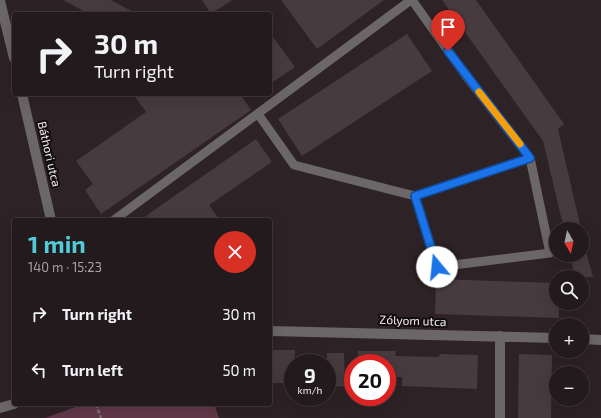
<!DOCTYPE html>
<html lang="en">
<head>
<meta charset="utf-8">
<style>
  body { margin:0; font-family:"Exo 2",sans-serif; background:#2e2729; color:#f1f3f6; height:100vh; display:flex; flex-direction:column; font-size:15px; white-space:nowrap }
  * { box-sizing:border-box; margin:0 }
  p { font-size:13px; color:#a2a1a3 }
  .icon { flex:none; width:22px; height:22px; fill:none; stroke:currentColor; stroke-width:2; stroke-linecap:round; stroke-linejoin:round }
  .map { position:relative; flex:1; overflow:hidden }
  .drawer { position:absolute; left:12px; top:218px; width:260px; height:188px; display:flex; flex-direction:column; background:#221a1c; border-radius:4px; box-shadow:0 4px 16px #0002,0 0 0 1px #3f383b }
  .drawer>* { flex:none }
  .top-card { position:absolute; left:12px; top:12px; width:260px; height:84px; border-radius:4px; box-shadow:0 4px 16px #0002,0 0 0 1px #3f383b; background:#221a1c; color:#f1f3f6; overflow:hidden }
  .needle { width:26px; rotate:171deg }
  .buttons { position:absolute; left:549px; top:222px; display:grid; gap:8px }
  .buttons a { display:grid; place-items:center; width:40px; height:40px; border-radius:50%; background:#221a1c; box-shadow:0 4px 16px #0002,0 0 0 1px #3f383b; font-size:20px }
  .speed { position:absolute; left:284px; top:354px; display:flex; gap:8px; font-size:20px; font-weight:700; text-align:center }
  .speed>* { display:grid; place-content:center; width:52px; height:52px; border-radius:50%; background:#221a1c; box-shadow:0 4px 16px #0002,0 0 0 1px #3f383b; line-height:1 }
  .speed small { font-size:10px; font-weight:400 }
  .speed .limit { border:6px solid #d22; background:#fff; color:#111 }
  .pin { position:absolute; display:grid; place-items:center; width:34px; height:34px; color:#fff; margin:-41px -17px; border-radius:50% 50% 50% 0; rotate:-45deg; box-shadow:0 0 4px #0007 }
  .pin .icon { rotate:45deg }
  .me { position:absolute; width:44px; margin:-22px; rotate:343deg; stroke-linejoin:round; filter:drop-shadow(0 0 3px #0008) }
  .turn { display:flex; align-items:center; gap:14px; height:84px; padding:0 16px; font-size:18px }
  .turn .icon { width:52px; height:52px; stroke-width:2.5 }
  .turn b { display:block; font-size:28px; line-height:34px }
  .round { display:grid; place-items:center; flex:none; width:42px; height:42px; border-radius:21px; background:#2e2729 }
  .overview { display:flex; align-items:center; justify-content:space-between; height:68px; padding:0 16px }
  h1 { font-size:24px; font-weight:700; line-height:30px; color:#52cbd9 }
  ul { padding:0; list-style:none }
  li { display:flex; align-items:center; gap:12px; height:56px; padding:0 16px }
  li div { flex:1 }
  li b { display:block; font-size:15px }
  li em { font-style:normal }
  .map>svg:first-child { display:block }
  .green { fill:#613848 }
  .building { fill:#473b3f }
  .lines { fill:none; stroke-linecap:round; stroke-linejoin:round }
  .path { stroke:#7c7275; stroke-width:2.5; stroke-dasharray:4 2; stroke-linecap:butt }
  .service { stroke:#6b6668; stroke-width:9 }
  .minor { stroke:#6b6668; stroke-width:10 }
  .route-casing { stroke:#114b97; stroke-width:10 }
  .route { stroke:#1a73e8; stroke-width:7 }
  .slow { stroke:#f59e0b; stroke-width:7 }
  .labels { text-anchor:middle; stroke-width:4; stroke-linejoin:round; paint-order:stroke }
  .street-label { font-size:12px; fill:#f4edef; stroke:#120d0f }
</style>
</head>
<body>
<div class="map">
<svg width="601" height="418" viewBox="0 0 601 418">
  <rect width="100%" height="100%" fill="#2d2226"/>
  <path class="green" d="M 84,404 L 214,404 L 219,418 L 45,418 Z"/>
  <path class="building" d="M 63,0 L 111,0 L 137,14 L 89,14 Z
    M 202,0 L 232,0 L 211,14 Z
    M 281,0 L 384,0 L 317,49 Z
    M 442,0 L 476,0 L 564,124 L 558,129 L 581,229 L 564,229 L 543,141 Z
    M 270,33 L 295,67 L 270,84 Z
    M 407,34 L 432,71 L 302,156 L 278,119 Z
    M 133,94 L 240,94 L 251,110 L 101,214 L 85,190 L 93,184 L 76,161 L 146,112 Z
    M 256,139 L 272,162 L 209,205 L 220,220 L 140,220 Z
    M 570,255 L 587,255 L 593,277 L 575,277 Z
    M 436,279 L 556,283 L 556,303 L 559,303 L 559,318 L 435,314 Z
    M 270,350 L 295,350 L 293,383 L 270,383 Z
    M 358,351 L 396,351 L 395,356 L 439,357 L 440,354 L 478,355 L 477,389 L 402,386 L 402,377 L 387,377 L 387,363 L 358,363 Z
    M 327,353 L 344,353 L 345,386 L 333,387 L 333,377 L 327,377 Z
    M 519,354 L 552,355 L 551,418 L 518,418 Z"/>
  <g class="lines">
    <path class="path" d="M 96,404 L 101,418"/>
    <path class="service" d="M 258,114 L 294,165 L 415,196 L 437,267 L 550,253 L 530,158 L 466,76 L 412,0
      M 415,196 L 530,158
      M 114,220 L 411,0"/>
    <path class="minor" d="M 0,1 L 14,58
      M 22,94 L 51,220
      M 270,331 L 556,338
      M 500,336 L 500,418
      M 582,339 L 601,340
      M 0,408 L 14,404"/>
  </g>
  <g class="lines">
    <g class="route-casing">
      <path id="route" d="M 437,267 L 415,196 L 530,158 L 448,51"/>
    </g>
    <use href="#route" class="route"/>
    <path class="slow" d="M 479,92 L 520,144"/>
  </g>
  <g class="labels">
    <g class="street-label">
      <text transform="translate(49 154) rotate(77)" y="4">Báthori utca</text>
      <text transform="translate(413 321) rotate(2)" y="4">Zólyom utca</text>
    </g>
  </g>
</svg>
<div class="buttons">
<a><svg class="needle" viewBox="-14 -14 28 28"><path d="M0-13l5 13h-10z" fill="#e53935"/><path d="M0 13l5-13h-10z" fill="#a2a1a3"/></svg></a>
<a><svg class="icon" aria-label="search" viewBox="0 0 24 24"><circle cx="10" cy="10" r="6"/><path d="M15 15l6 6"/></svg></a>
<a>+</a>
<a>−</a>
</div>
<div class="speed"><div>9<small>km/h</small></div><div class="limit">20</div></div>
<div class="pin" style="left:448px;top:51px;background:#d93025"><svg class="icon" aria-label="arrive" viewBox="0 0 24 24"><path d="M6 21V4h12l-3 4 3 4H6"/></svg></div>
<svg class="me" style="left:437px;top:267px" viewBox="-20 -20 40 40"><circle r="19" fill="#fff"/><path d="M0-13L10 11 0 6-10 11z" fill="#1a73e8"/></svg>
<div class="top-card">
<div class="turn"><svg class="icon" aria-label="right" viewBox="0 0 24 24"><path d="M7 20v-9h11M14 6l5 5-5 5"/></svg><div><b>30 m</b>Turn right</div></div>
</div>
<section class="drawer">
<div class="overview"><div><h1>1 min</h1><p>140 m · 15:23</p></div><a class="round" style="background:#d93025;color:#fff"><svg class="icon" aria-label="close" viewBox="0 0 24 24"><path d="M6 6l12 12M18 6L6 18"/></svg></a></div>
<ul>
<li><svg class="icon" aria-label="right" viewBox="0 0 24 24"><path d="M7 20v-9h11M14 6l5 5-5 5"/></svg><div><b>Turn right</b></div><em>30 m</em></li>
<li><svg class="icon" aria-label="left" viewBox="0 0 24 24"><path d="M17 20v-9H6M10 6l-5 5 5 5"/></svg><div><b>Turn left</b></div><em>50 m</em></li>
</ul>
</section>
</div>
</body>
</html>
